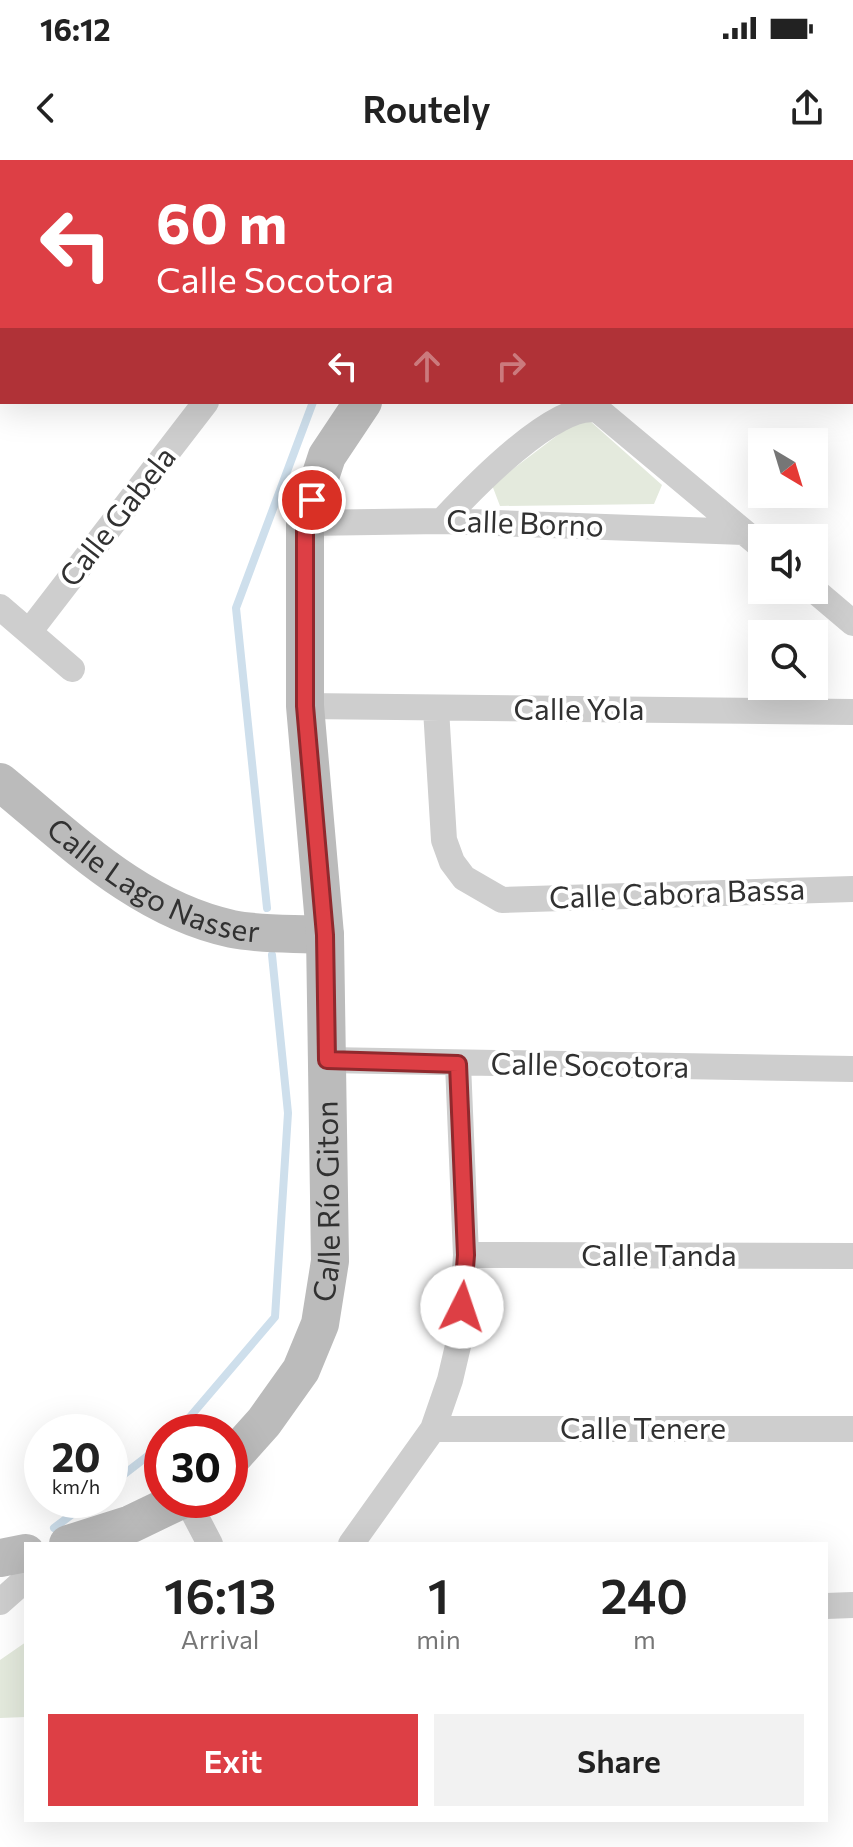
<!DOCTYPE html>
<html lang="en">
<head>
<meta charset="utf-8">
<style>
  body { margin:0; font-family:Commissioner,sans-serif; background:#f2f2f2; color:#222; height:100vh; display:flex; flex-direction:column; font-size:30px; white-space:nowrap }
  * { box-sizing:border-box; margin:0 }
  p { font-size:26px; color:#767676 }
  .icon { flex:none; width:44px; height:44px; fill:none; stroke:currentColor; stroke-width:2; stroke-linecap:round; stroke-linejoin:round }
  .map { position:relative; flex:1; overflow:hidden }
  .sheet { position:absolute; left:24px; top:1382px; width:804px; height:280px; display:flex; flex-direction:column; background:#fff; border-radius:0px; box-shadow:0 8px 32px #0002 }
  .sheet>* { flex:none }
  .top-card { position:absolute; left:0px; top:0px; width:854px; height:244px; box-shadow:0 8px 32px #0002; background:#dd3f45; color:#fff; overflow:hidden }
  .needle { width:52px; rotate:142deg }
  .buttons { position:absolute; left:748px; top:268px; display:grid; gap:16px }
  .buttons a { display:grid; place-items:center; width:80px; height:80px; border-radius:0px; background:#fff; box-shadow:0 8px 32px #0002; font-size:40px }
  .speed { position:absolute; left:24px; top:1254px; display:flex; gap:16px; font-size:40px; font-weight:700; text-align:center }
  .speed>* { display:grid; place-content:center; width:104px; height:104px; border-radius:50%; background:#fff; box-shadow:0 8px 32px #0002; line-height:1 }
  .speed small { font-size:20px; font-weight:400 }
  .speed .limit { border:12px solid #d22; background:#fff; color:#111 }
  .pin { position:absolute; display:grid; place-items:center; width:68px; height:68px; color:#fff; margin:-34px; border:4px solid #fff; border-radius:50%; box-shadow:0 2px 8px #0007 }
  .me { position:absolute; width:88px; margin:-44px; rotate:4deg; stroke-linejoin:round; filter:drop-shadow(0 0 6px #0008) }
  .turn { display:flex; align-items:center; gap:28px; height:168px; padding:0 24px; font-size:36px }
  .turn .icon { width:104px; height:104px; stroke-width:2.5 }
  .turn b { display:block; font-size:56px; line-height:68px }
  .lanes { display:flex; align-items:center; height:76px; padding:0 24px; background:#0003; justify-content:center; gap:40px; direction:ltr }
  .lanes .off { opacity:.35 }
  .eta { display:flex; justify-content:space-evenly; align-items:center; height:136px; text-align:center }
  .eta b { font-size:48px; font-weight:600; line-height:56px }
  .button { display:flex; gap:16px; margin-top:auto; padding:16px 24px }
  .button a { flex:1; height:92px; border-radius:0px; background:#dd3f45; color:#fff; font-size:32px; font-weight:600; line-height:92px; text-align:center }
  .button a+a { background:#f2f2f2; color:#222 }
  .status { display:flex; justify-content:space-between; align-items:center; height:56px; padding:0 40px; background:#fff; direction:ltr }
  .status svg { height:22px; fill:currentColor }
  header { display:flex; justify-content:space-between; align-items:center; height:104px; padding:0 24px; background:#fff; font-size:36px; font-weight:600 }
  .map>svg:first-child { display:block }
  .green { fill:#e4eadd }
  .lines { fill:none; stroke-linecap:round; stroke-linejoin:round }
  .stream { stroke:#cedfec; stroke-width:8 }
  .street { stroke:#cecece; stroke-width:26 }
  .secondary { stroke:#bbb; stroke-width:38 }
  .route-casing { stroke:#90292d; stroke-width:20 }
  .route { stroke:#dd3f45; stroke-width:14 }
  .labels { text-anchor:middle; stroke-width:8; stroke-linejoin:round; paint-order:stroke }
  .street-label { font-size:30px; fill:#313131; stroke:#fff }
</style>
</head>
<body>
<div class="status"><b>16:12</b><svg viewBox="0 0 49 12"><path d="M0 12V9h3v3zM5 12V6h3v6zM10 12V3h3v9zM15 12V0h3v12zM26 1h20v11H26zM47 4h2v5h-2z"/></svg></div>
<header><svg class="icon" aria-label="back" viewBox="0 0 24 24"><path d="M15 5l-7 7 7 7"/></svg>Routely<svg class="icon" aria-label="share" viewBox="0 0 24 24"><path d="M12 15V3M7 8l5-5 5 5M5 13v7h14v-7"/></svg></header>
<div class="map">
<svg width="853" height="1687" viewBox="0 0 853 1687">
  <rect width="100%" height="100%" fill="#fff"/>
  <path class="green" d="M 590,261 L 662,325 L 654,344 L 500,346 L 492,325 L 571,265 Z
    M 26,1482 L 26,1557 L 0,1558 L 0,1500 Z"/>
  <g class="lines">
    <path class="stream" d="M 590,2 L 593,0
      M 267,748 L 236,448 L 313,242
      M 177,1272 L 275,1157 L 288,953 L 272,795
      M 110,1325 L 162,1285
      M 54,1368 L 91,1340"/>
    <path class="street" d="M 311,0 L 313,2
      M 167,2 L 169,0
      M 0,214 L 2,211
      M 442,361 C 470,331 556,240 598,250 L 762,387
      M 305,363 L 442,361 L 744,372
      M 814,430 L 853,463
      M 0,447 L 72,509
      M 29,472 L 206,242
      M 305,546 L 853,552
      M 436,549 L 444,680 L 452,702 L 464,718 L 502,740 L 853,729
      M 327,900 L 853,909
      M 466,1095 L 853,1096
      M 433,1269 L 853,1269
      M 187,1340 L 210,1384
      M 351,1384 L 433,1269 L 450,1220 L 461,1173 L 466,1095 L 458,904
      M 0,1442 L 26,1419
      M 826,1446 L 853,1445"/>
    <g class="secondary">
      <path id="s1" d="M 0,622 C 71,680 139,749 232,769 C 261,775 295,773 325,775"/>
      <path id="s2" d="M 230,1300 L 264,1262 L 301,1210 L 320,1164 L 330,1101 L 325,775 L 305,546 L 305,363 L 327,296 L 363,242"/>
      <path d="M 68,1384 L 131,1364 L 181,1340"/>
      <path d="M 0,1398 L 26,1393"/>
    </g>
  </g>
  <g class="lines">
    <g class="route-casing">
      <path id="route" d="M 312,340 L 305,363 L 305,546 L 325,775 L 327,900 L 458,904 L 466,1095 L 462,1147"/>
    </g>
    <use href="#route" class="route"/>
  </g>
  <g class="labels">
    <g class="street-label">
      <text transform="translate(118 357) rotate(-52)" y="10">Calle Gabela</text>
      <text transform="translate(525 364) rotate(2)" y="10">Calle Borno</text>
      <text x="579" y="560">Calle Yola</text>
      <text dy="10" stroke="none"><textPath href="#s1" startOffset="186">Calle Lago Nasser</textPath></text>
      <text transform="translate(677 734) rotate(-2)" y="10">Calle Cabora Bassa</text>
      <text transform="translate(590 906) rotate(1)" y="10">Calle Socotora</text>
      <text dy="10" stroke="none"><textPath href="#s2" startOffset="288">Calle Río Giton</textPath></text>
      <text x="659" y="1106">Calle Tanda</text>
      <text x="643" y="1279">Calle Tenere</text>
    </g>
  </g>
</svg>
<div class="buttons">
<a><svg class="needle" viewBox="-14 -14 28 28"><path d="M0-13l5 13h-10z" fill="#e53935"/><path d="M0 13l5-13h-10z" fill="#767676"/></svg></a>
<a><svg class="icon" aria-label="sound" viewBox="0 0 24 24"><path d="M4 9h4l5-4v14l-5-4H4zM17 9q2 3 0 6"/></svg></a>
<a><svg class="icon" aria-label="search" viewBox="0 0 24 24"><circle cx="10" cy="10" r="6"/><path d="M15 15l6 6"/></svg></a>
</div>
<div class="speed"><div>20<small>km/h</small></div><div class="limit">30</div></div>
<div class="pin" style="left:312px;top:340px;background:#d93025"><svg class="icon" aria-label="arrive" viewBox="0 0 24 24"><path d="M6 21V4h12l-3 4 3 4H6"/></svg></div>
<svg class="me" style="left:462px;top:1147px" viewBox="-20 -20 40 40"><circle r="19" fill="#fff"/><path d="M0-13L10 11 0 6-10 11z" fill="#dd3f45"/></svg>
<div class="top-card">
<div class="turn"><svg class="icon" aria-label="left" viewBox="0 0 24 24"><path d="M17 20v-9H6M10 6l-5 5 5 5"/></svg><div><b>60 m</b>Calle Socotora</div></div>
<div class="lanes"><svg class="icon" aria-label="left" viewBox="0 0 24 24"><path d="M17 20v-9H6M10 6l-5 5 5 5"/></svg><svg class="icon off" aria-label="ahead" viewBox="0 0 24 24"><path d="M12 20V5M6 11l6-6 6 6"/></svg><svg class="icon off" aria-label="right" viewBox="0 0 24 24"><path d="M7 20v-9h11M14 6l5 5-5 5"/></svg></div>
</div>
<section class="sheet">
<div class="eta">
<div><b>16:13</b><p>Arrival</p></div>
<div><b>1</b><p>min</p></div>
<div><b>240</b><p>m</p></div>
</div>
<div class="button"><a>Exit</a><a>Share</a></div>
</section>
</div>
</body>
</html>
